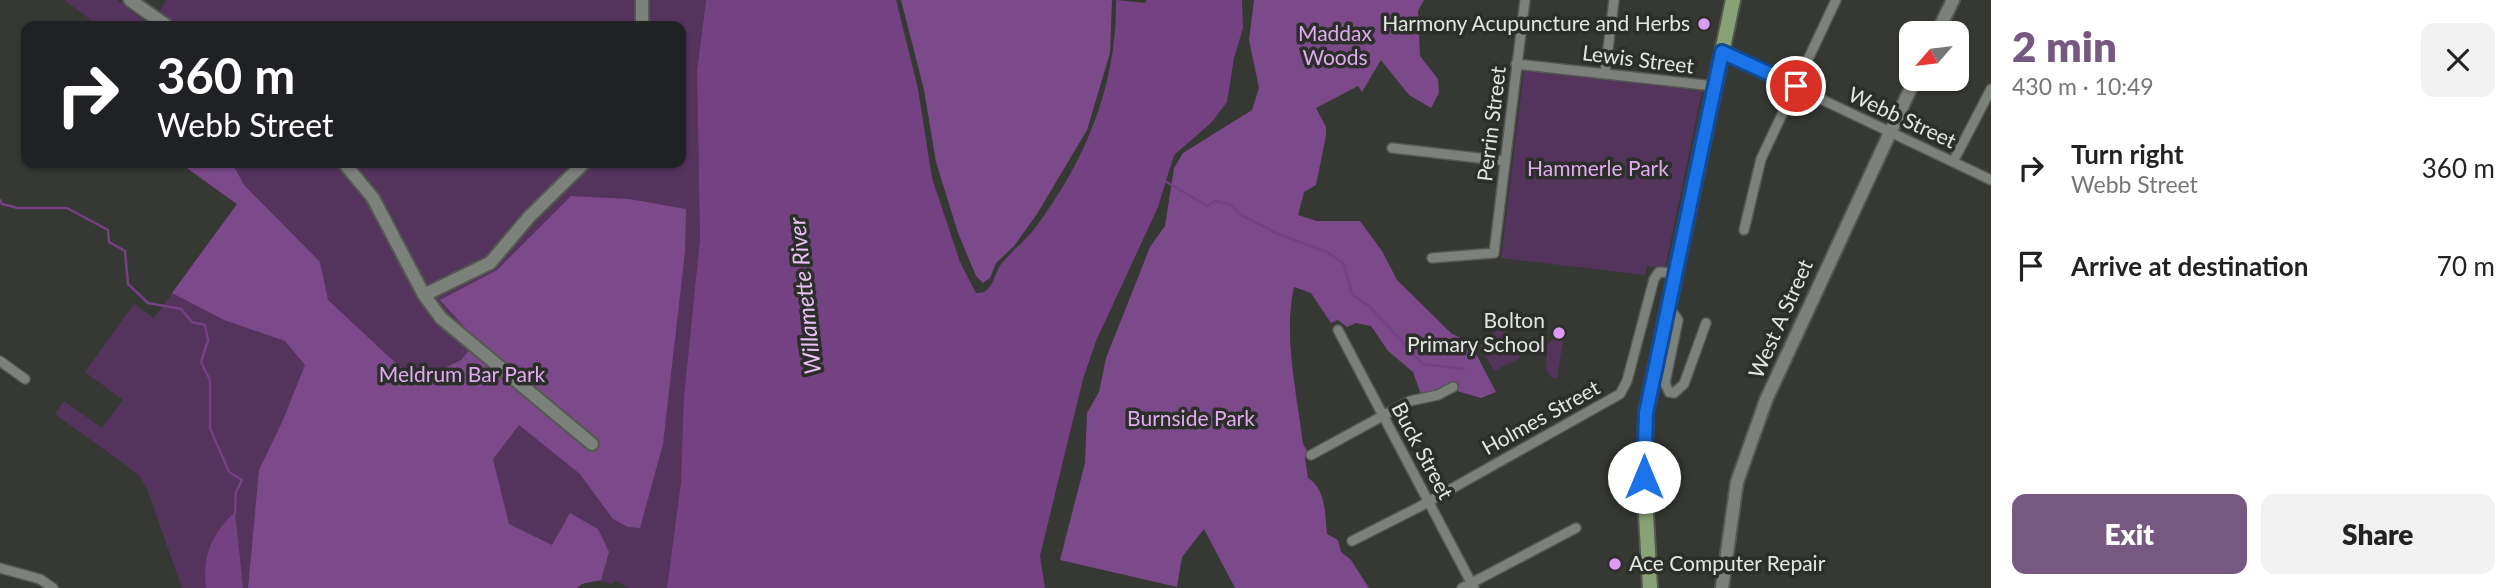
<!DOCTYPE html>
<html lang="en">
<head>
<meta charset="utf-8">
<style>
  body { margin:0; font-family:Lato,sans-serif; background:#f2f2f2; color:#222; height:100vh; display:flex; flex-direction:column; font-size:26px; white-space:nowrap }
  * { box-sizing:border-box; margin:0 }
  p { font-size:23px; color:#767676 }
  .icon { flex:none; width:38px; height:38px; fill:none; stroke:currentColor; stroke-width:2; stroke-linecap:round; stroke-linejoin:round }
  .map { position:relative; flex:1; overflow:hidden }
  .sheet { display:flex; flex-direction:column; background:#fff; width:525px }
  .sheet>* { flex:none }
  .top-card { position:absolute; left:21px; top:21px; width:665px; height:147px; border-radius:14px; box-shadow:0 2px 5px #0004; background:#202124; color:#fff; overflow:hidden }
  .needle { width:46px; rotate:242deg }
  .fabs { position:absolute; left:1899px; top:21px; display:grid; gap:14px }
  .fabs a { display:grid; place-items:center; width:70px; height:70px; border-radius:14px; background:#fff; box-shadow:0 2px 5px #0004; font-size:35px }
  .pin { position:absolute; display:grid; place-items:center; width:60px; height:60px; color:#fff; margin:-30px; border:4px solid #fff; border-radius:50%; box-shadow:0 2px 7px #0007 }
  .me { position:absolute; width:77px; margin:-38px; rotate:0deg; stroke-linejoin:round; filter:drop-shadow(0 0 5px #0008) }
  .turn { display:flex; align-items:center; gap:24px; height:147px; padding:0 21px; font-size:32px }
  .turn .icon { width:91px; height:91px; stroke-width:2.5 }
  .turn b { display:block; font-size:49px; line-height:60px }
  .round { display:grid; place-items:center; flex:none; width:74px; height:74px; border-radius:14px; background:#f2f2f2 }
  .headline { display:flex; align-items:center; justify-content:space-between; height:119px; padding:0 21px }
  h1 { font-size:42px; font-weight:800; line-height:52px; color:#765880 }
  .action { display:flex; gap:14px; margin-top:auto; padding:14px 21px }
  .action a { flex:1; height:80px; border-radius:14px; background:#765880; color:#fff; font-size:28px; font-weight:800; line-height:80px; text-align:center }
  .action a+a { background:#f2f2f2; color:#222 }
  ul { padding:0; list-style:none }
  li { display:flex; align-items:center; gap:21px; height:98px; padding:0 21px }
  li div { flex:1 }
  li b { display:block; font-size:26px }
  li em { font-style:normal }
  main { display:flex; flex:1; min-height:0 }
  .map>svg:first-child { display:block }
  .green { fill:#54345d }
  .forest { fill:#7c498b }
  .water { fill:#744183 }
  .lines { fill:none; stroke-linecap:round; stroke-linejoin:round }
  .stream { stroke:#744183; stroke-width:2.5 }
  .street-casing { stroke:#555752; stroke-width:12 }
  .secondary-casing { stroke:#555752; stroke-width:16 }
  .primary-casing { stroke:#555752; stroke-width:18 }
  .street { stroke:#7d817b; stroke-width:9 }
  .secondary { stroke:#7d817b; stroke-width:12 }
  .primary { stroke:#89a275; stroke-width:14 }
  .route-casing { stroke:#114b97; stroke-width:18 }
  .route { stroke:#1a73e8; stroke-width:12 }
  .poi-dot { fill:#dd99f3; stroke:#2b2e29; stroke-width:2.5 }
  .labels { text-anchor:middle; stroke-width:7; stroke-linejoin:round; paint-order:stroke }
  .poi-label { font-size:21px; fill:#e4e6e3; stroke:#2b2e29; text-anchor:end }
  .park-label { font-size:21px; fill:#e2aaf3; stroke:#2b2e29 }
  .street-label { font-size:21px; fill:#e4e6e3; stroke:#2b2e29 }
  .water-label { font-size:23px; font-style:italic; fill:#eac0f7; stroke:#2b2e29 }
</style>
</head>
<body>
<main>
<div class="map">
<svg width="1991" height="588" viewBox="0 0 1991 588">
  <rect width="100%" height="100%" fill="#353833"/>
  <path class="green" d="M 64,0 L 117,0 L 151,26 L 166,0 L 706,0 L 697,71 L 700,240 L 681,481 L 667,588 L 629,588 L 616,581 L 611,584 C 600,580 587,579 577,588 L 182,588 L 147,489 L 139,475 L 55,414 L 64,401 L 102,428 L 123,400 L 85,372 L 134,304 L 154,318 L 237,205 L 180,163 L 681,163 L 681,26 L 99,26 Z
    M 1524,70 L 1702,91 L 1665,269 L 1647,266 L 1645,275 L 1501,258 Z
    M 1504,327 L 1520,358 L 1494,371 L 1478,342 Z
    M 1556,327 L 1565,327 L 1557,378 L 1551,377 L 1546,369 L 1547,345 L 1556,336 L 1553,330 Z"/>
  <path class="forest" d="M 901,0 L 1112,0 L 1110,53 L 1087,130 L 1037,214 L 1014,246 L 996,263 L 990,278 L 983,283 L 976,276 L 958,233 L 936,162 L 924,90 Z
    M 1254,0 L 1424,0 L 1418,11 L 1420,56 L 1438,79 L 1439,93 L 1431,108 L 1409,95 L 1381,60 L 1362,92 L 1358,86 L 1316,108 L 1326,127 L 1326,136 L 1316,185 L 1304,192 L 1298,215 L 1317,221 L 1360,221 L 1382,251 L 1397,280 L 1452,334 L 1470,342 L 1496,392 L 1481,398 L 1457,391 L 1453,383 L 1421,395 L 1413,372 L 1388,351 L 1371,326 L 1356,323 L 1347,327 L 1338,320 L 1331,323 L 1311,293 L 1294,287 C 1283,336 1297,394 1303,444 L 1308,452 L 1305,458 L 1308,478 C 1326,489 1325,514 1327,534 L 1338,540 L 1341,552 L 1351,560 L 1369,588 L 1235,588 L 1204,529 L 1182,557 L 1177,587 L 1060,560 L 1085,463 L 1087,413 L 1099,392 L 1106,358 L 1139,275 L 1150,247 L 1165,226 L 1174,168 L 1183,153 L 1252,110 L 1259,88 L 1249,40 Z
    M 180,163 L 232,163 L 244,185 L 320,262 L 328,300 L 416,382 L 461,360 L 477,341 L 440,300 L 497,270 L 571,196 L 629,199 L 686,209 L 685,252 L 663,444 L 640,528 L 628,527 L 613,519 L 580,474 L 519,425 L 493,459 L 509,524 L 552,545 L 570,513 L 598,529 L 609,552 L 601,580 L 582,584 L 577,588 L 248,588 L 259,470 L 283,420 L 305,365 L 285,341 L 224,320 L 172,293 L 237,204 Z"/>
  <path class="water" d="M 706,0 L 896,0 L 918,89 L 932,178 L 960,262 L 976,293 C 994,294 993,274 1002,263 C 1012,251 1025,241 1035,228 C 1086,160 1117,85 1116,0 L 1145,3 L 1147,0 L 1242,0 L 1243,28 L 1234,58 L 1227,102 L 1211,123 L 1174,155 L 1158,207 L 1096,341 L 1083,379 L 1040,556 L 1045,588 L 667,588 L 681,481 L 684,397 L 700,240 L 697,71 Z
    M 235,512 L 243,588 L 206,588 C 202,555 212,534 235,512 Z"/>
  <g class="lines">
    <path class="stream" d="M 1165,181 L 1207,206 L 1215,201 L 1231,205 L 1241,215 L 1278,234 L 1327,252 L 1344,264 L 1352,294 L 1370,307 L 1423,364 L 1464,369
      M 0,200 L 2,204 L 18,208 L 67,208 L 108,230 L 109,242 L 125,251 L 128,284 L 148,303 L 181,309 L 192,322 L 205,325 L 208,340 L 201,362 L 210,380 L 210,428 L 229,472 L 242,480 L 236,492 L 235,513"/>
    <g class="street-casing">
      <path id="street" d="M 1722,52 L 1991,180
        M 1516,64 L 1714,86
        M 1605,73 L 1614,0
        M 1392,148 L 1505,161
        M 1953,162 L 1991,89
        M 1744,230 L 1761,159 L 1836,0
        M 1432,258 L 1494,253 L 1525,0
        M 1666,313 L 1674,314 L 1678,320 L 1665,383 L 1669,392 L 1674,393 L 1684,384 L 1706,323
        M 1338,330 L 1474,588
        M 0,361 L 25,379
        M 1311,455 L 1410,401 L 1438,395 L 1453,387
        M 1352,541 L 1419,507 L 1620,394 L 1627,381 L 1654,279 L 1659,272 L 1674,273
        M 0,568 L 40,579 L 53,588
        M 1462,588 L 1576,528"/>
    </g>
    <g class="secondary-casing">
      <path id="secondary" d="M 130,0 L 167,26
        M 642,26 L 642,0
        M 1937,33 L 1953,0
        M 344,163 L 373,198 L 424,295 L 441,318 L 592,444
        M 424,295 L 490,263 L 529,217 L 584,163
        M 1722,588 L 1737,482 L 1766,400 L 1915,79"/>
    </g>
    <g class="primary-casing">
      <path id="primary" d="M 1650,588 L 1644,477 L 1646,413 L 1733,0"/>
    </g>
    <use href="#street" class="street"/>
    <use href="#secondary" class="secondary"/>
    <use href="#primary" class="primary"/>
  </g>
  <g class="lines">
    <g class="route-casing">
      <path id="route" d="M 1644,477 L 1646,413 L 1722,52 L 1796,86"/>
    </g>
    <use href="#route" class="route"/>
  </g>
  <g class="poi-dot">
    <circle cx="1704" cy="24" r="7"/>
    <circle cx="1559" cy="333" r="7"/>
    <circle cx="1615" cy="564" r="7"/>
  </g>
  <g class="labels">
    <g class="poi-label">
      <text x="1690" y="31">Harmony Acupuncture and Herbs</text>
      <text x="1545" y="328">Bolton<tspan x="1545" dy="24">Primary School</tspan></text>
      <text x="1629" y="571" text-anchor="start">Ace Computer Repair</text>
    </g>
    <g class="park-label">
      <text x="1335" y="41">Maddax<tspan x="1335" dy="24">Woods</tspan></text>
      <text x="1598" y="176">Hammerle Park</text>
      <text x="462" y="382">Meldrum Bar Park</text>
      <text x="1191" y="426">Burnside Park</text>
    </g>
    <g class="street-label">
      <text transform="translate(1638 60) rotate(7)" y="7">Lewis Street</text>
      <text transform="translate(1902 118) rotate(25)" y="7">Webb Street</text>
      <text transform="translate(1492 124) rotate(-83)" y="7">Perrin Street</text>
      <text transform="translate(1781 319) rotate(-66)" y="7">West A Street</text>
      <text transform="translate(1541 418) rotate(-29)" y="7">Holmes Street</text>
      <text transform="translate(1422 451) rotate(62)" y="7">Buck Street</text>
    </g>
    <g class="water-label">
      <text transform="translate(805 296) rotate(-96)" y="8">Willamette River</text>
    </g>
  </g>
</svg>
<div class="fabs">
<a><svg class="needle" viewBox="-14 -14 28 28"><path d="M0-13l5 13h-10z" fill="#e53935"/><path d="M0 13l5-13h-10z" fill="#767676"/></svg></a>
</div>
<div class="pin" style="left:1796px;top:86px;background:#d93025"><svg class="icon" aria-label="arrive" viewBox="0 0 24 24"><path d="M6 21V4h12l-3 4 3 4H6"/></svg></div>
<svg class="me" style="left:1644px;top:477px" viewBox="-20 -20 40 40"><circle r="19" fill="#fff"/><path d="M0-13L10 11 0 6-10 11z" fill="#1a73e8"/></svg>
<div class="top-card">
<div class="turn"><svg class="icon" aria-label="right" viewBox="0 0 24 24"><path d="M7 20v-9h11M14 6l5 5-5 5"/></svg><div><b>360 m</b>Webb Street</div></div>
</div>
</div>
<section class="sheet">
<div class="headline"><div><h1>2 min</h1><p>430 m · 10:49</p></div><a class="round"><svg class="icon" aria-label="close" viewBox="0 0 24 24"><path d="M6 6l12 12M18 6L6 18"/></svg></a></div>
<ul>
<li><svg class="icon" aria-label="right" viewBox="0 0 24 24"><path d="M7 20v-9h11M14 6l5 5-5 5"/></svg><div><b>Turn right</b><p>Webb Street</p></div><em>360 m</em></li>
<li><svg class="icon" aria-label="arrive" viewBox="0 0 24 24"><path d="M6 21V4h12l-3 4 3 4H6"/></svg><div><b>Arrive at destination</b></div><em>70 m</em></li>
</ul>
<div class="action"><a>Exit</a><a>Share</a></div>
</section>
</main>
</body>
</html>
